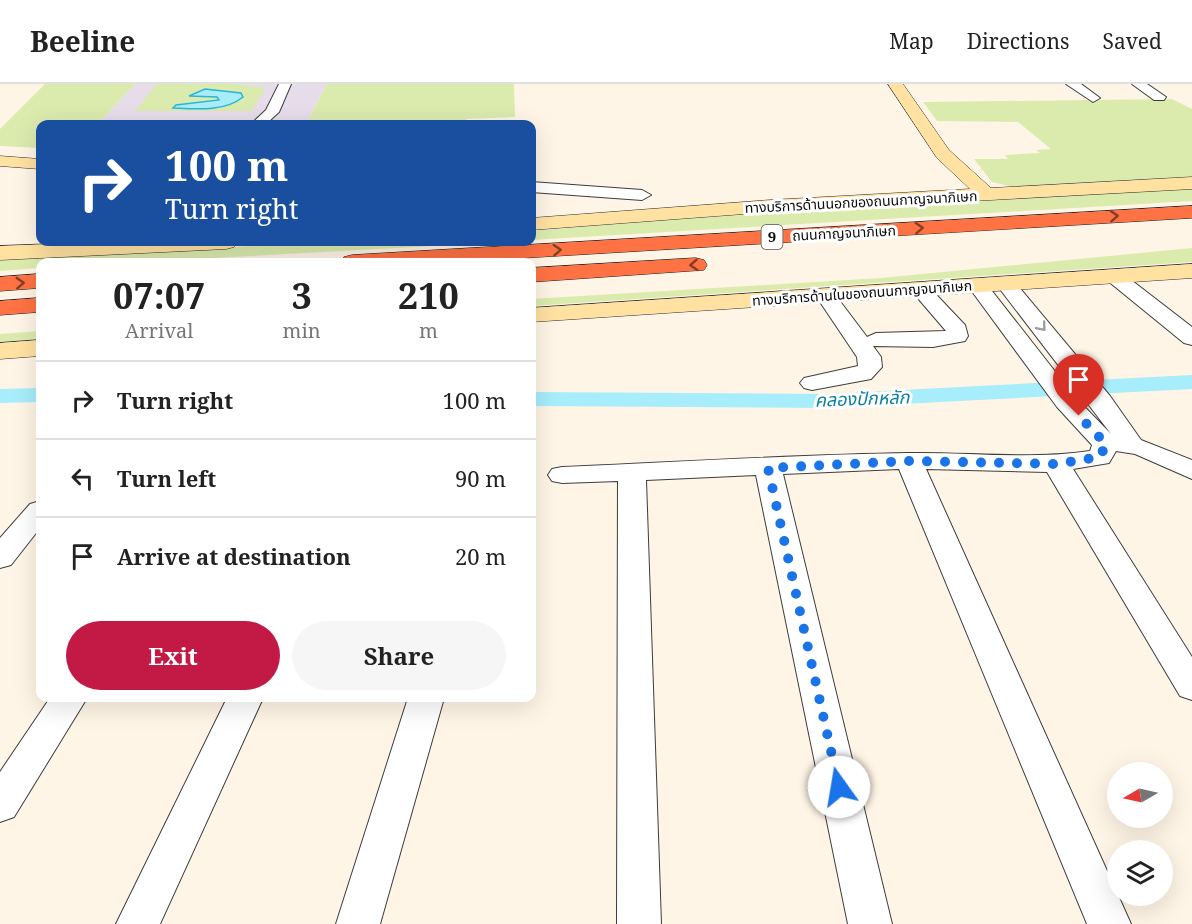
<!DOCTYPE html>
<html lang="en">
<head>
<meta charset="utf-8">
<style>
  body { margin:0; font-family:"Noto Serif","Noto Sans Thai",serif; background:#f6f6f6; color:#222; height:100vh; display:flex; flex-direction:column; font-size:22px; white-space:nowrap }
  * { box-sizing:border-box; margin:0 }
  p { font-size:20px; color:#767676 }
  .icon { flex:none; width:33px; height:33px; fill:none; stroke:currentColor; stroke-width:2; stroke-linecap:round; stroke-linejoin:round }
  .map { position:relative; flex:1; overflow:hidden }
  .details { position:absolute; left:36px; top:174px; width:500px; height:444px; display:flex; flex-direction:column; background:#fff; border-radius:12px; box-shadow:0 6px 24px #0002 }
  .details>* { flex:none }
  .hud { position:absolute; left:36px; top:36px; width:500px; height:126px; border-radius:12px; box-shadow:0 6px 24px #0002; background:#1a4fa0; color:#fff; overflow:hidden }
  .needle { width:39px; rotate:261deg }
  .buttons { position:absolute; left:1107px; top:678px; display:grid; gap:12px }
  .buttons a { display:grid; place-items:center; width:66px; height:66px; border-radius:50%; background:#fff; box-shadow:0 6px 24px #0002; font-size:30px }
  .pin { position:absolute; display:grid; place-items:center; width:51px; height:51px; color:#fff; margin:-62px -26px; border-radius:50% 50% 50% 0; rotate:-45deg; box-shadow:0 0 6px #0007 }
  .pin .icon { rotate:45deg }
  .me { position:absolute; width:66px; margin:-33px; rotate:347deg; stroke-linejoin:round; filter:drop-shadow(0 0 4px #0008) }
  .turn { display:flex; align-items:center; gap:21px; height:126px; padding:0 30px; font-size:27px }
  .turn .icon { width:78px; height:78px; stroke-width:2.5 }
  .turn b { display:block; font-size:42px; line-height:51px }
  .eta { display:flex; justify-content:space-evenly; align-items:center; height:102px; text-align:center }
  .eta b { font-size:36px; font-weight:700; line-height:42px }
  .primary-button { display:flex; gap:12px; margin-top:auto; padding:12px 30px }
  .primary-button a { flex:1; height:69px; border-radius:36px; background:#c21945; color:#fff; font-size:24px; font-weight:700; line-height:69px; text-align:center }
  .primary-button a+a { background:#f6f6f6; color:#222 }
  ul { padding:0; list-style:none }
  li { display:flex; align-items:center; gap:18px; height:78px; padding:0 30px; border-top:2px solid #e0e0e0 }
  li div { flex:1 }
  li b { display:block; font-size:22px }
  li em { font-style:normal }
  header { display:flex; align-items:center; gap:36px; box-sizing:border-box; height:84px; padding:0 30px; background:#fff; border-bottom:2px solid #e0e0e0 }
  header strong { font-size:28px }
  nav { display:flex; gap:33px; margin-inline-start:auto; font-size:21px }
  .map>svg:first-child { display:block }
  .industrial { fill:#e6dcea }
  .green { fill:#dbebae }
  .water { fill:#a7edfb; stroke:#29b6d7; stroke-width:1.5 }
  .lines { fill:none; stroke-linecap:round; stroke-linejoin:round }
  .canal { fill:#a7edfb; fill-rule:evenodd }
  .street-casing { stroke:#3d3d3d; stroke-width:2 }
  .secondary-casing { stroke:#2c2c2c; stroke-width:1 }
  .highway-casing { stroke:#1b1b1b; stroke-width:1 }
  .street { fill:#fff; fill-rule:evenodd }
  .secondary { fill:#ffe1a1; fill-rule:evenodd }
  .highway { fill:#ff7244; fill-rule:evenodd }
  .oneway { stroke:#843e27 }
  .oneway2 { stroke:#9d9d9d }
  .route { stroke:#1a73e8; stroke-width:10; stroke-dasharray:0 18 }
  .labels { text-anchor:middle; stroke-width:6; stroke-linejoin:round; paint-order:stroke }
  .far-street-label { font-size:14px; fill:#0a0a0a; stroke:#fff }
  .shield { fill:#fff; stroke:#545454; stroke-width:1.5 }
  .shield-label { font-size:15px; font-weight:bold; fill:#0a0a0a }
  .water-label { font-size:18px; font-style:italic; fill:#0c80a2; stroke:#fff }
</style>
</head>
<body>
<header>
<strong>Beeline</strong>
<nav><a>Map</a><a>Directions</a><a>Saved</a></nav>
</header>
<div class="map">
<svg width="1192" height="840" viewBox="0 0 1192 840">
  <rect width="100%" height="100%" fill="#fff5e6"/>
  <path class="industrial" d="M 135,0 L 327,0 L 306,40 L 98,40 Z"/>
  <path class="green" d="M 45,0 L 135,0 L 98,40 L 40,40 L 40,64 L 0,62 L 0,45 Z
    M 157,0 L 236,0 L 266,4 L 251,27 L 135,27 Z
    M 327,0 L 514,0 L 515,33 L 466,35 L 466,40 L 306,40 Z
    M 1172,15 L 1192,25 L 1192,93 L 1013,103 L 992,98 L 974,75 L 1008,75 L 1005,71 L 1040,69 L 1036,66 L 1051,65 L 1018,38 L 937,37 L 923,18 Z
    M 1192,105 L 1192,117 L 531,156 L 531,147 L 722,131 Z
    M 327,158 L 505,158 L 141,178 L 40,178 L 40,184 L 0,187 L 0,175 Z
    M 1192,164 L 1192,178 L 531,222 L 531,215 L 881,194 Z
    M 40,247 L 40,255 L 0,258 L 0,250 Z"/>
  <path class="water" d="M 205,5 L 241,9 L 243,13 C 225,28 195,25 173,24 L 176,21 L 219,16 L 217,13 L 189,12 Z"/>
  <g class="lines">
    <path class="canal" d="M 1192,291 L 1192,305 L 825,324 L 531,322 L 531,308 L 825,310 Z
      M 40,304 L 40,318 L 0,319 L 0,305 Z"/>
    <g class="street-casing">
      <path id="street" d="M 279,0 L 291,0 L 279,28 L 266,40 L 251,40 L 266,26 Z
        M 1066,0 L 1081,0 L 1100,14 L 1093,18 Z
        M 1132,0 L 1147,0 L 1166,13 L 1164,16 L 1154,16 Z
        M 531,98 L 642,106 L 651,111 L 642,116 L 531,108 Z
        M 1115,187 L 1122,189 L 1192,243 L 1192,261 L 1184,259 L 1108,197 L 1105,193 L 1108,189 Z
        M 1006,194 L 1013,196 L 1110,312 L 1141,356 L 1192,376 L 1192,395 L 1135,370 L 1116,367 L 1109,379 L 1073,385 L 1192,573 L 1192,616 L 1180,612 L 1047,388 L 926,385 L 1131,840 L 1087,840 L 899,385 L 783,390 L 892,840 L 848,840 L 756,391 L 646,396 L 661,840 L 617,840 L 618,397 L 562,399 L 552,397 L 548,391 L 552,385 L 562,383 C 677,378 792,371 908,369 C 969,368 1029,376 1090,367 L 1092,361 L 1057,323 L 968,202 L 971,198 L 985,198 L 1075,313 L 1111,350 L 996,200 L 999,196 Z
        M 920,199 L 927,201 L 965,241 L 968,252 L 965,257 L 933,263 L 873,262 L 881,273 L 882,283 L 871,295 L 812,306 L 804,304 L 800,299 L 804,294 L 858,282 L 857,273 L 816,212 L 819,208 L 833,208 L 867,253 L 876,249 L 946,247 L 910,205 L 913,201 Z
        M 40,417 L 40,444 L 11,481 L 0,484 L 0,454 L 30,420 Z
        M 50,614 L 87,614 L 14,733 L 0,738 L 0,688 Z
        M 227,614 L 263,614 L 160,840 L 116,840 Z
        M 408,614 L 444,614 L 380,840 L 336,840 Z"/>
    </g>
    <g class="secondary-casing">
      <path id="secondary" d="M 888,0 L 903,0 L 949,66 L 991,104 L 1192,93 L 1192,105 L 770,128 L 531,146 L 531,134 L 770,116 L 970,105 L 937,74 Z
        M 0,72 L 40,75 L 40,85 L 0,82 Z
        M 101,158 L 237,158 L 234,163 L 226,165 L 0,176 L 0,162 Z
        M 1192,180 L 1192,194 L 531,238 L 531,224 Z
        M 40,256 L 40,272 L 0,275 L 0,259 Z"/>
    </g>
    <g class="highway-casing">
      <path id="highway" d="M 1192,122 L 1192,134 L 456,178 L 341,178 L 344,173 L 352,171 Z
        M 696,174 L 704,176 L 707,181 L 704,186 L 531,198 L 531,184 Z
        M 40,190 L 40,204 L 0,207 L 0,193 Z
        M 40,214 L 40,228 L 0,231 L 0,217 Z"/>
    </g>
    <use href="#street" class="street"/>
    <use href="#secondary" class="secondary"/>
    <use href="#highway" class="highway"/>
  </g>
  <defs><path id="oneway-chevron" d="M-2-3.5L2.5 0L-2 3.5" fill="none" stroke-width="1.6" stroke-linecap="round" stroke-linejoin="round" transform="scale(1.5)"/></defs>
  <g class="oneway">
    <use href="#oneway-chevron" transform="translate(1114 132) rotate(-3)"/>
    <use href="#oneway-chevron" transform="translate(919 144) rotate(-3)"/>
    <use href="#oneway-chevron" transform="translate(557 166) rotate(-3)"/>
    <use href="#oneway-chevron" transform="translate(694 181) rotate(176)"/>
    <use href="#oneway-chevron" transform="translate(20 199) rotate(-3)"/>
  </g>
  <use class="oneway2" href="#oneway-chevron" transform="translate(1042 243) rotate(50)"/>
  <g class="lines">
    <path class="route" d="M 839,703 L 768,384 L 909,377 L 1056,380 L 1100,373 L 1106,360 L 1079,332"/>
  </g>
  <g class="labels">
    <g class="far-street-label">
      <text transform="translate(861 118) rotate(-3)" y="5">ทางบริการด้านนอกของถนนกาญจนาภิเษก</text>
      <text transform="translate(844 149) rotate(-3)" y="5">ถนนกาญจนาภิเษก</text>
      <text transform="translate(862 209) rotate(-4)" y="5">ทางบริการด้านในของถนนกาญจนาภิเษก</text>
    </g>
    <rect class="shield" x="761.5" y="141" width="21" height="24" rx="4.5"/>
    <g class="shield-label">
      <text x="772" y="158">9</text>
    </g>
    <g class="water-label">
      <text transform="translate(862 315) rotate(-2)" y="6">คลองปักหลัก</text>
    </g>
  </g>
</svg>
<div class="buttons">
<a><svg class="needle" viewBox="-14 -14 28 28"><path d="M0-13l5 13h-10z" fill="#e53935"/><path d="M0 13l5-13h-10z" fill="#767676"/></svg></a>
<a><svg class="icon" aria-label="layers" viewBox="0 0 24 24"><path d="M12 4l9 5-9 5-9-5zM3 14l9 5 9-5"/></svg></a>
</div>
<div class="pin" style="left:1079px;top:332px;background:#d93025"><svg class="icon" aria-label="arrive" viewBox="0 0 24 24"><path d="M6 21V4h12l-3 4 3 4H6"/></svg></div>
<svg class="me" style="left:839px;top:703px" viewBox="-20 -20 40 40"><circle r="19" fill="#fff"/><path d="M0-13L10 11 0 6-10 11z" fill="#1a73e8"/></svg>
<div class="hud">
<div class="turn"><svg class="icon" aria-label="right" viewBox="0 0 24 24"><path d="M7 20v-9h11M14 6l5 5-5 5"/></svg><div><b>100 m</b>Turn right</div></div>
</div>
<section class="details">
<div class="eta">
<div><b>07:07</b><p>Arrival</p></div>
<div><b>3</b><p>min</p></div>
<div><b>210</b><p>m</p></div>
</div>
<ul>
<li><svg class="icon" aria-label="right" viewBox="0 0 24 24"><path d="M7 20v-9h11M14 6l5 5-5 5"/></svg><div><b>Turn right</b></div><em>100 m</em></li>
<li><svg class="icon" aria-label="left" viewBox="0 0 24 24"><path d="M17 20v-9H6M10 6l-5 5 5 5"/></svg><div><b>Turn left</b></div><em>90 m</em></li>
<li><svg class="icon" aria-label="arrive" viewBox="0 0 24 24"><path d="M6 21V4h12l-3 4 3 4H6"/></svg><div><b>Arrive at destination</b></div><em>20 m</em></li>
</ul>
<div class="primary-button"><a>Exit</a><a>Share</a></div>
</section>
</div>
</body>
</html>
